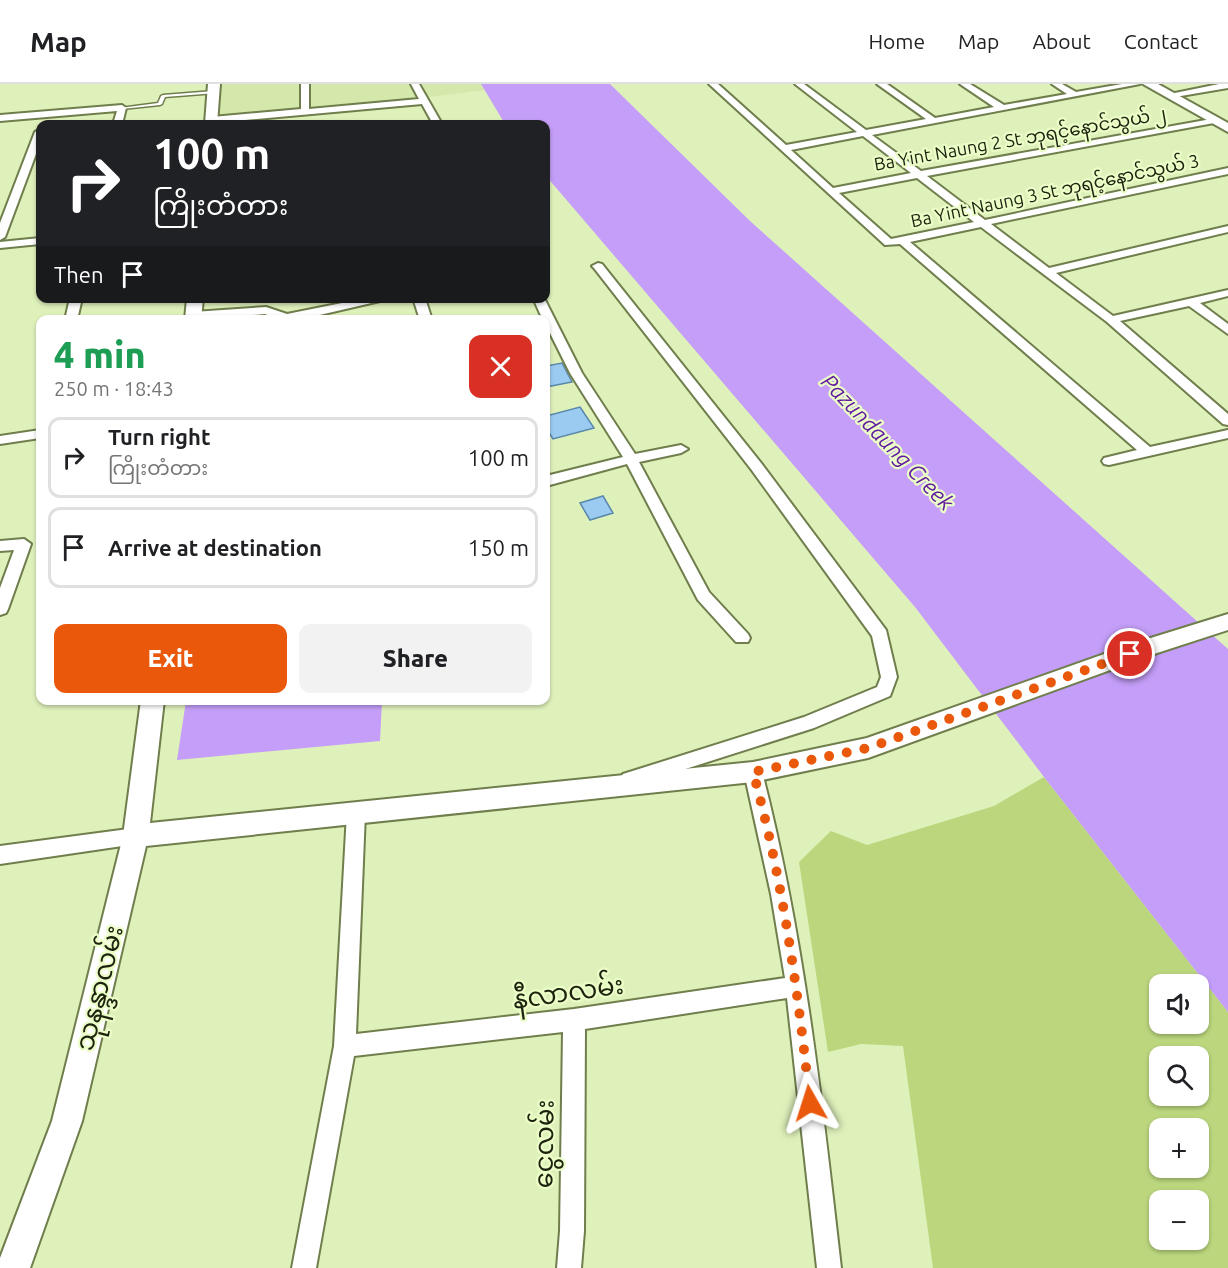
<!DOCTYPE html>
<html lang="en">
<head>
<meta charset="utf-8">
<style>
  body { margin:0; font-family:Ubuntu,"Noto Sans Myanmar",sans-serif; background:#f2f2f2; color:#202124; height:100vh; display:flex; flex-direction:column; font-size:22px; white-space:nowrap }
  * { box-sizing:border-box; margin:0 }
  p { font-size:20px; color:#757577 }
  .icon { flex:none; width:33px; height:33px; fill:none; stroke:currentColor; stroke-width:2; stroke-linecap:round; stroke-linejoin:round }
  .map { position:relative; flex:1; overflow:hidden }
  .sheet { position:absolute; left:36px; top:231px; width:514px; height:390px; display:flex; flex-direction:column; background:#fff; border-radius:12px; box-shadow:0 2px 4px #0004 }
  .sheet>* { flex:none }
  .guide { position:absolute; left:36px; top:36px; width:514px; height:183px; border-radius:12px; box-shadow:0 2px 4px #0004; background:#202124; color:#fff; overflow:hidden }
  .buttons { position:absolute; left:1149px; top:890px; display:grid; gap:12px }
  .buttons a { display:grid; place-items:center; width:60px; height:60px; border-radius:12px; background:#fff; box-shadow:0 2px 4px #0004; font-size:30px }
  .pin { position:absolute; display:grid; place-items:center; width:51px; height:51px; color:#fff; margin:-26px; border:3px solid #fff; border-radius:50%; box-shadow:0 2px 6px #0007 }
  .me { position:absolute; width:66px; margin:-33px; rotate:354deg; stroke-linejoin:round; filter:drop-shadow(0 0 4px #0008) }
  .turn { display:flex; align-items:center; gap:21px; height:126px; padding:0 18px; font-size:27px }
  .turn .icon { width:78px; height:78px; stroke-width:2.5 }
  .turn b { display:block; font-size:42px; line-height:51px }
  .then { display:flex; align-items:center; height:57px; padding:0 18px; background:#0003; gap:12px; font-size:22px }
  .round { display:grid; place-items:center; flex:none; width:63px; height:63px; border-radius:12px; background:#f2f2f2 }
  .headline { display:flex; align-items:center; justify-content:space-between; height:102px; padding:0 18px }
  h1 { font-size:36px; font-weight:800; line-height:45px; color:#1e9e55 }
  .action { display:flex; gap:12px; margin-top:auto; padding:12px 18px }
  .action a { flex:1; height:69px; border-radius:12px; background:#ea580c; color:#fff; font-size:24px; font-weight:800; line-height:69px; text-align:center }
  .action a+a { background:#f2f2f2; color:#202124 }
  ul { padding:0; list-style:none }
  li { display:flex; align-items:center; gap:18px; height:81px; margin:0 12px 9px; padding:0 6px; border:3px solid #e0e0e0; border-radius:12px }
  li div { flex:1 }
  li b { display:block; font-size:22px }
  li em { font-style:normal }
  header { display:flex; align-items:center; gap:36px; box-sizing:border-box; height:84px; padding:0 30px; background:#fff; border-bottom:2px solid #e0e0e0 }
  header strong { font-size:28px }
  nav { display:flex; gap:33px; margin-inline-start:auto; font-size:21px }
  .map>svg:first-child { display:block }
  .built { fill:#d4e8ab }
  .green { fill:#bbd67d; fill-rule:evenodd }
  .water { fill:#c49ef8 }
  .building { fill:#9bcbf1; stroke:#5a88ab; stroke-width:1.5 }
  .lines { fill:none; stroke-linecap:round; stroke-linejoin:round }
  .lane-casing { stroke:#6f7e4c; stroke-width:3 }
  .street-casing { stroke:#6f7e4c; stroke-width:4 }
  .secondary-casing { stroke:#6f7e4c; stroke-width:4 }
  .lane { fill:#fff; fill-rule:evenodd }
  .street { fill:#fff; fill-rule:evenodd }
  .secondary { fill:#fff; fill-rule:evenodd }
  .route { stroke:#ea580c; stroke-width:10; stroke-dasharray:0 18 }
  .labels { text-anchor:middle; stroke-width:4.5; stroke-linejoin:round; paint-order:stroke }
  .far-street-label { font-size:18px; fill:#1c220e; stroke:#ecfec8 }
  .water-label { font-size:22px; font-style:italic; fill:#621c9f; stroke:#ecfec8 }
  .near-street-label { font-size:26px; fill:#1c220e; stroke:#ecfec8 }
</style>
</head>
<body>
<header>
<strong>Map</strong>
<nav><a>Home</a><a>Map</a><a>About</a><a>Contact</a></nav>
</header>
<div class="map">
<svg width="1228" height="1184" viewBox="0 0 1228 1184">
  <rect width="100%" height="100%" fill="#dff1bb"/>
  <path class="built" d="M 217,0 L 481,0 L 485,6 L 350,23 L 213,32 Z"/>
  <path class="green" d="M 1044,693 L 1228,928 L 1228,1184 L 933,1184 L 903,962 L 861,960 L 828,968 L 799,778 L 831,747 L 867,761 L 994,722 ZM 1160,900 L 1198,900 L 1198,939 L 1160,939 ZM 1160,972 L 1198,972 L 1198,1011 L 1160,1011 ZM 1160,1044 L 1198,1044 L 1198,1083 L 1160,1083 ZM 1160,1116 L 1198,1116 L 1198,1155 L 1160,1155 Z"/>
  <path class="water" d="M 481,0 L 610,0 L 750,137 L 1228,565 L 1228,928 L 1044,693 L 915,523 L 546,92 L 546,40 L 505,40 Z
    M 186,617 L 382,617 L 380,657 L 177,676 Z"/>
  <path class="building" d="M 562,279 L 572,298 L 546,303 L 546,282 Z
    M 580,323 L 594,344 L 553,355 L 546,344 L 546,332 Z
    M 603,412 L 613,429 L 590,436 L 580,419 Z"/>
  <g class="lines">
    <g class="lane-casing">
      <path id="lane" d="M 214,7 L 216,7 L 216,9 L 165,13 L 162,20 L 160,21 L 122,25 L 120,24 L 158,19 L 161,12 L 163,11 Z"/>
    </g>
    <g class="street-casing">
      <path id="street" d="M 301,0 L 309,0 L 309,25 L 419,15 L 411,0 L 419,0 L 442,40 L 433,40 L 422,20 L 212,39 L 207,36 L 212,33 L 301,25 Z
        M 709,0 L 718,0 L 786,61 L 857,48 L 795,0 L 804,0 L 866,46 L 926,35 L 877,0 L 887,0 L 935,34 L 994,23 L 960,0 L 970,0 L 1004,21 L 1067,10 L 1052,0 L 1062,0 L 1076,8 L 1122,0 L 1140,0 L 872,51 L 921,87 L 1217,34 L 1217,38 L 1214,39 L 927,92 L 985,136 L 1228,84 L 1228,90 L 991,140 L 1049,184 L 1228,142 L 1228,148 L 1056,189 L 1113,232 L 1228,206 L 1228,212 L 1200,219 L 1228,240 L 1228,250 L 1189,222 L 1120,237 L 1228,330 L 1228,341 L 1223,340 L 1107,238 L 981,143 L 910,158 L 1150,363 L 1228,346 L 1228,354 L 1109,381 L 1104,380 L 1102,377 L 1104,374 L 1137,366 L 900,160 L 885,161 ZM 863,52 L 911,89 L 833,104 L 791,66 ZM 917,94 L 974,138 L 891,155 L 839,109 Z
        M 1219,0 L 1228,0 L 1228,4 L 1169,14 L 1165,11 Z
        M 122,21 L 126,24 L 122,40 L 113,40 L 117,27 L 0,37 L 0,31 Z
        M 40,45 L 40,59 L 5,153 L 0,156 L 0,139 L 35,48 Z
        M 40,154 L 40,160 L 0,164 L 0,158 Z
        M 598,179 L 602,180 L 761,379 L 886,546 L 897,593 L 890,612 L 814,644 L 629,703 L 623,700 L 620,695 L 623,690 L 804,633 L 877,603 L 881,593 L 872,552 L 751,385 L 594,184 L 592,182 Z
        M 70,214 L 82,214 L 77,236 L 65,236 Z
        M 367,214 L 393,214 L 298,236 L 280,236 L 265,230 L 193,236 L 187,232 L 193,228 L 266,223 L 287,230 Z
        M 413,214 L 425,214 L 432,236 L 420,236 Z
        M 533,214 L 544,214 L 582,289 L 635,370 L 681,361 L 688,365 L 681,369 L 639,378 L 709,508 L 748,550 L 750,554 L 748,558 L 736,558 L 698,516 L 627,380 L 546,402 L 546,392 L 623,373 L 570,289 L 546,241 L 546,236 L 543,236 Z
        M 40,346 L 40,354 L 0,360 L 0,352 Z
        M 24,455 L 31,460 L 8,525 L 6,529 L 0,531 L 0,504 L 14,466 L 0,467 L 0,457 Z
        M 753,680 L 759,683 L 762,688 C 804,851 822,1017 841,1184 L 817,1184 L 787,914 L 585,945 L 584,1147 L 581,1184 L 557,1184 L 560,1147 L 563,948 L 354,972 L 316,1184 L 292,1184 L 334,962 L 347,729 L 350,723 L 356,721 L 362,723 L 365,729 L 356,950 L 574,925 L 785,894 L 771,810 L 744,688 L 747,683 Z
        M 136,744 L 143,746 L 145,752 L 143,758 L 136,760 L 0,780 L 0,762 Z"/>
    </g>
    <g class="secondary-casing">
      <path id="secondary" d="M 208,0 L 220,0 L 217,40 L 205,40 Z
        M 1143,0 L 1158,0 L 1228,39 L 1228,48 Z
        M 187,214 L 203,214 L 201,236 L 185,236 Z
        M 1228,530 L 1228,546 L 1157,569 L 868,674 L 753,698 L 146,762 L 82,1037 L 30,1184 L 0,1184 L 0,1174 L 52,1037 L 123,752 L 141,616 L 164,616 L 150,739 L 753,678 L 867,654 L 1141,557 Z"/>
    </g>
    <use href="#lane" class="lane"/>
    <use href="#street" class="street"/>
    <use href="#secondary" class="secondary"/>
  </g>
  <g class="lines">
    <path class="route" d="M 810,1019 C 798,908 783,796 753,688 L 868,664 L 1130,570"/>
  </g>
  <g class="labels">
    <g class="far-street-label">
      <text transform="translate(1020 55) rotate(-10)" y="6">Ba Yint Naung 2 St ဘုရင့်နောင်သွယ် ၂</text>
      <text transform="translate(1055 107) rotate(-12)" y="6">Ba Yint Naung 3 St ဘုရင့်နောင်သွယ် 3</text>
    </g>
    <g class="water-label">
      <text transform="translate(888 358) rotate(46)" y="8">Pazundaung Creek</text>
    </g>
    <g class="near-street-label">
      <text transform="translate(99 904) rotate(-76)" y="9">သုနန္ဒာလမ်း</text>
      <text transform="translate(568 908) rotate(-8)" y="9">နီလာလမ်း</text>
      <text transform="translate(544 1060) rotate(-89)" y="9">ငွေလမ်း</text>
    </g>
  </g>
</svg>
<div class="buttons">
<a><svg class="icon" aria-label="sound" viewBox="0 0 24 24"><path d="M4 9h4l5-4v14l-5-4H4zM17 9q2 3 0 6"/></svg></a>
<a><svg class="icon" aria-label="search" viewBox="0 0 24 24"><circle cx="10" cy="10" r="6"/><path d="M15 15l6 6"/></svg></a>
<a>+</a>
<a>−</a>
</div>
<div class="pin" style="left:1130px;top:570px;background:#d93025"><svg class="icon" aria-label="arrive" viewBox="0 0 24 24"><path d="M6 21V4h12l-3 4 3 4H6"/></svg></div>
<svg class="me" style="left:810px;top:1019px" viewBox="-20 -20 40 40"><path d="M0-17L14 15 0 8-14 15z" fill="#ea580c" stroke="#fff" stroke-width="4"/></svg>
<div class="guide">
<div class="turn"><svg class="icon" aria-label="right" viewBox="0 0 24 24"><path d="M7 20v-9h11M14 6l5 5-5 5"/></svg><div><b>100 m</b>ကြိုးတံတား</div></div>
<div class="then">Then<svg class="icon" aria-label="arrive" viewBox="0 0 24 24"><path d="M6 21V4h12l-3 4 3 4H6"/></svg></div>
</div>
<section class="sheet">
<div class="headline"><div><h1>4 min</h1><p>250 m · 18:43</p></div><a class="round" style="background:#d93025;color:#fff"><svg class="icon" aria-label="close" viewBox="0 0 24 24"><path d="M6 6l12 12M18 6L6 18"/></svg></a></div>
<ul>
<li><svg class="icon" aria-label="right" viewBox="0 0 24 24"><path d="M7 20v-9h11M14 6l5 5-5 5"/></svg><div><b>Turn right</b><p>ကြိုးတံတား</p></div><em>100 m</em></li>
<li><svg class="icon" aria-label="arrive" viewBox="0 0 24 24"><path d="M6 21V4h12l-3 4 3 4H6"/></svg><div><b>Arrive at destination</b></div><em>150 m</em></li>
</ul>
<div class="action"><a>Exit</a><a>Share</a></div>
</section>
</div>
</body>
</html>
